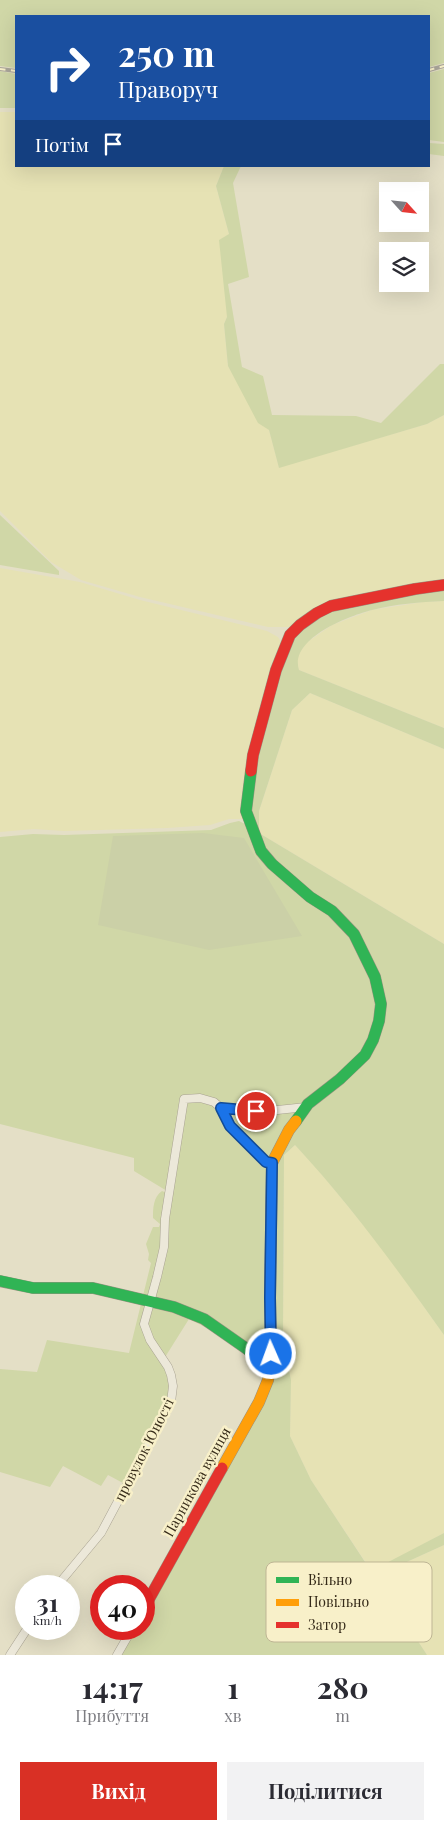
<!DOCTYPE html>
<html lang="uk">
<head>
<meta charset="utf-8">
<style>
  body { margin:0; font-family:"Playfair Display",serif; background:#f2f2f3; color:#2b2b33; height:100vh; display:flex; flex-direction:column; font-size:19px; white-space:nowrap }
  * { box-sizing:border-box; margin:0 }
  p { font-size:16px; color:#7c7c81 }
  .icon { flex:none; width:28px; height:28px; fill:none; stroke:currentColor; stroke-width:2; stroke-linecap:round; stroke-linejoin:round }
  .map { position:relative; height:1655px; overflow:hidden }
  .details { display:flex; flex-direction:column; background:#fff; flex:1 }
  .details>* { flex:none }
  .top-card { position:absolute; left:15px; top:15px; width:415px; height:152px; border-radius:0px; box-shadow:0 5px 20px #0002; background:#1a4fa0; color:#fff; overflow:hidden }
  .needle { width:32px; rotate:117deg }
  .buttons { position:absolute; left:379px; top:182px; display:grid; gap:10px }
  .buttons a { display:grid; place-items:center; width:50px; height:50px; border-radius:0px; background:#fff; box-shadow:0 5px 20px #0002; font-size:25px }
  .speed { position:absolute; left:15px; top:1575px; display:flex; gap:10px; font-size:25px; font-weight:700; text-align:center }
  .speed>* { display:grid; place-content:center; width:65px; height:65px; border-radius:50%; background:#fff; box-shadow:0 5px 20px #0002; line-height:1 }
  .speed small { font-size:12px; font-weight:400 }
  .speed .limit { border:8px solid #d22; background:#fff; color:#111 }
  .pin { position:absolute; display:grid; place-items:center; width:42px; height:42px; color:#fff; margin:-21px; border:2px solid #fff; border-radius:50%; box-shadow:0 1px 5px #0007 }
  .me { position:absolute; width:55px; margin:-28px; rotate:358deg; stroke-linejoin:round; filter:drop-shadow(0 0 4px #0008) }
  .turn { display:flex; align-items:center; gap:18px; height:105px; padding:0 20px; font-size:22px }
  .turn .icon { width:65px; height:65px; stroke-width:2.5 }
  .turn b { display:block; font-size:35px; line-height:42px }
  .then { display:flex; align-items:center; height:48px; padding:0 20px; background:#0003; gap:10px; font-size:19px }
  .eta { display:flex; justify-content:space-evenly; align-items:center; height:85px; text-align:center }
  .eta b { font-size:30px; font-weight:700; line-height:35px }
  .primary-button { display:flex; gap:10px; margin-top:auto; padding:10px 20px }
  .primary-button a { flex:1; height:58px; border-radius:0px; background:#d93025; color:#fff; font-size:20px; font-weight:700; line-height:58px; text-align:center }
  .primary-button a+a { background:#f2f2f3; color:#2b2b33 }
  .map>svg:first-child { display:block }
  .farmland { fill:#e6e2b4 }
  .green { fill:#d0d7a7 }
  .cemetery { fill:#cbd0a7 }
  .lines { fill:none; stroke-linecap:round; stroke-linejoin:round }
  .street-casing { stroke:#a8a291; stroke-width:9 }
  .fast-casing { stroke:#989180; stroke-width:12 }
  .slow-casing { stroke:#989180; stroke-width:12 }
  .jam-casing { stroke:#989180; stroke-width:12 }
  .street { stroke:#ece8d9; stroke-width:8 }
  .fast { stroke:#30b455; stroke-width:11 }
  .slow { stroke:#ff9f0a; stroke-width:11 }
  .jam { stroke:#e5322d; stroke-width:11 }
  .rail-casing { stroke:#aaa69a; stroke-width:4 }
  .rail { stroke:#f8f0c9; stroke-width:2; stroke-dasharray:5.5; stroke-linecap:butt }
  .route-casing { stroke:#114b97; stroke-width:12 }
  .route { stroke:#1a73e8; stroke-width:9 }
  .labels { text-anchor:middle; stroke-width:5; stroke-linejoin:round; paint-order:stroke }
  .street-label { font-size:14px; fill:#362b19; stroke:#f8f0c9 }
  .key { fill:#f8f0c9; stroke:#beb594; stroke-width:1 }
  .key-label { font-size:14px; fill:#362b19 }
</style>
</head>
<body>
<div class="map">
<svg width="444" height="1655" viewBox="0 0 444 1655">
  <rect width="100%" height="100%" fill="#e4dfc6"/>
  <path class="farmland" d="M 0,112 L 16,112 L 16,166 L 224,166 L 216,186 L 229,234 L 227,317 L 224,324 L 228,366 L 269,430 L 279,467 L 427,424 L 444,415 L 444,583 L 289,627 L 268,627 L 140,597 L 81,580 L 51,562 L 0,511 Z
    M 0,568 L 80,582 L 140,600 L 267,631 L 278,637 L 281,642 L 244,819 L 229,819 L 210,825 L 167,828 L 64,831 L 34,829 L 0,832 Z
    M 444,601 L 444,728 L 299,670 L 296,662 L 298,655 L 306,643 L 332,625 L 372,610 L 423,602 Z
    M 310,693 L 444,749 L 444,944 L 259,833 L 259,811 L 292,710 Z
    M 295,1145 L 320,1172 L 386,1253 L 444,1335 L 444,1533 L 372,1572 L 311,1480 L 290,1436 L 291,1380 L 283,1342 L 284,1155 Z
    M 444,1545 L 444,1655 L 427,1655 L 376,1577 L 378,1575 Z"/>
  <path class="green" d="M 0,0 L 444,0 L 444,63 L 429,67 L 429,16 L 16,16 L 16,68 L 0,66 Z
    M 444,69 L 444,142 L 429,140 L 429,73 Z
    M 0,71 L 16,74 L 16,108 L 0,108 Z
    M 429,143 L 444,144 L 444,156 L 429,154 Z
    M 224,166 L 241,166 L 233,183 L 249,277 L 228,284 L 242,367 L 263,376 L 272,415 L 356,416 L 381,423 L 440,364 L 444,364 L 444,415 L 427,424 L 279,468 L 269,430 L 258,423 L 228,366 L 224,324 L 227,317 L 219,240 L 229,234 L 216,186 Z
    M 0,515 L 59,571 L 59,575 L 0,565 Z
    M 444,589 L 444,601 C 420,602 395,604 372,610 C 348,616 289,639 299,670 L 444,728 L 444,749 L 310,693 L 292,710 L 259,811 L 259,833 L 444,944 L 444,1335 C 397,1269 350,1204 295,1145 L 284,1155 L 283,1342 L 291,1380 L 290,1436 L 311,1480 L 371,1571 L 444,1533 L 444,1545 L 378,1575 L 376,1577 L 427,1655 L 121,1655 L 136,1629 L 144,1629 L 144,1614 L 262,1404 L 269,1390 L 272,1374 L 215,1332 L 189,1319 L 162,1362 C 166,1370 170,1379 170,1388 C 170,1407 134,1463 123,1483 L 108,1475 L 101,1486 L 63,1466 L 50,1487 L 0,1472 L 0,1369 L 37,1372 L 47,1340 L 129,1353 L 151,1263 L 148,1260 L 149,1254 L 146,1244 L 153,1227 L 159,1227 L 160,1224 L 153,1218 C 153,1209 153,1197 162,1191 L 167,1193 L 167,1191 L 134,1171 L 134,1158 L 0,1124 L 0,837 L 33,834 L 64,835 L 211,830 L 230,823 L 239,821 L 249,826 L 254,834 L 263,855 L 271,865 L 309,898 L 331,912 L 353,935 L 359,946 L 378,991 L 378,1020 L 363,1054 L 339,1078 L 310,1100 L 287,1130 L 276,1149 L 281,1151 C 283,1141 290,1132 296,1124 C 301,1117 306,1108 312,1102 C 338,1080 367,1067 377,1033 C 380,1023 383,1013 383,1003 C 382,988 375,975 370,962 C 364,948 358,934 347,922 C 323,896 284,883 264,852 C 260,846 247,817 247,809 C 246,774 277,649 303,626 C 311,620 320,614 330,610 C 339,606 350,605 360,603 C 388,597 416,592 444,589 Z"/>
  <path class="cemetery" d="M 203,833 L 244,838 L 302,936 L 209,950 L 98,925 L 113,836 Z"/>
  <g class="lines">
    <g class="street-casing">
      <path id="street" d="M 221,1108 L 268,1111 L 306,1107
        M 57,1586 L 101,1533 L 171,1402 L 173,1386 L 171,1375 L 168,1367 L 150,1340 L 144,1324 L 157,1277 L 164,1247 L 165,1219 L 184,1099 L 200,1098 L 214,1102 L 221,1108 L 230,1126 L 266,1162 L 272,1163
        M 10,1655 L 27,1629
        M 117,1655 L 132,1629"/>
    </g>
    <g class="fast-casing">
      <path id="fast" d="M 251,771 L 246,811 L 261,851 L 272,864 L 310,897 L 332,911 L 354,934 L 375,977 L 381,1004 L 379,1021 L 373,1040 L 365,1055 L 340,1079 L 308,1104 L 296,1121
        M 0,1281 L 33,1288 L 93,1288 L 174,1307 L 204,1319 L 247,1349 L 270,1369"/>
    </g>
    <g class="slow-casing">
      <path id="slow" d="M 222,1468 L 259,1402 L 268,1380 L 271,1354 L 270,1298 L 272,1163 L 289,1130 L 296,1121"/>
    </g>
    <g class="jam-casing">
      <path id="jam" d="M 251,771 L 253,755 L 276,670 L 290,635 L 300,625 L 317,613 L 331,606 L 415,589 L 444,585
        M 144,1608 L 222,1468"/>
    </g>
    <use href="#street" class="street"/>
    <use href="#fast" class="fast"/>
    <use href="#slow" class="slow"/>
    <use href="#jam" class="jam"/>
    <g class="rail-casing">
      <path id="rail" d="M 0,69 L 16,71
        M 429,70 L 444,66"/>
    </g>
    <use href="#rail" class="rail"/>
  </g>
  <g class="lines">
    <g class="route-casing">
      <path id="route" d="M 256,1111 L 221,1108 L 230,1126 L 266,1162 L 272,1163 L 270,1298 L 271,1354"/>
    </g>
    <use href="#route" class="route"/>
  </g>
  <g class="labels">
    <g class="street-label">
      <text transform="translate(144 1450) rotate(-63)" y="5">провулок Юності</text>
      <text transform="translate(197 1482) rotate(-61)" y="5">Парникова вулиця</text>
    </g>
  </g>
  <rect x="266" y="1562" width="166" height="80" rx="8" class="key"/>
  <rect x="276" y="1577" width="23" height="6" fill="#30b455"/>
  <rect x="276" y="1599" width="23" height="7" fill="#ff9f0a"/>
  <rect x="276" y="1622" width="23" height="6" fill="#e5322d"/>
  <g class="key-label">
    <text x="308" y="1585">Вільно</text>
    <text x="308" y="1607">Повільно</text>
    <text x="308" y="1630">Затор</text>
  </g>
</svg>
<div class="buttons">
<a><svg class="needle" viewBox="-14 -14 28 28"><path d="M0-13l5 13h-10z" fill="#e53935"/><path d="M0 13l5-13h-10z" fill="#7c7c81"/></svg></a>
<a><svg class="icon" aria-label="layers" viewBox="0 0 24 24"><path d="M12 4l9 5-9 5-9-5zM3 14l9 5 9-5"/></svg></a>
</div>
<div class="speed"><div>31<small>km/h</small></div><div class="limit">40</div></div>
<div class="pin" style="left:256px;top:1111px;background:#d93025"><svg class="icon" aria-label="arrive" viewBox="0 0 24 24"><path d="M6 21V4h12l-3 4 3 4H6"/></svg></div>
<svg class="me" style="left:271px;top:1354px" viewBox="-20 -20 40 40"><circle r="17" fill="#1a73e8" stroke="#fff" stroke-width="3"/><path d="M0-11L8 9 0 5-8 9z" fill="#fff"/></svg>
<div class="top-card">
<div class="turn"><svg class="icon" aria-label="right" viewBox="0 0 24 24"><path d="M7 20v-9h11M14 6l5 5-5 5"/></svg><div><b>250 m</b>Праворуч</div></div>
<div class="then">Потім<svg class="icon" aria-label="arrive" viewBox="0 0 24 24"><path d="M6 21V4h12l-3 4 3 4H6"/></svg></div>
</div>
</div>
<section class="details">
<div class="eta">
<div><b>14:17</b><p>Прибуття</p></div>
<div><b>1</b><p>хв</p></div>
<div><b>280</b><p>m</p></div>
</div>
<div class="primary-button"><a>Вихід</a><a>Поділитися</a></div>
</section>
</body>
</html>
